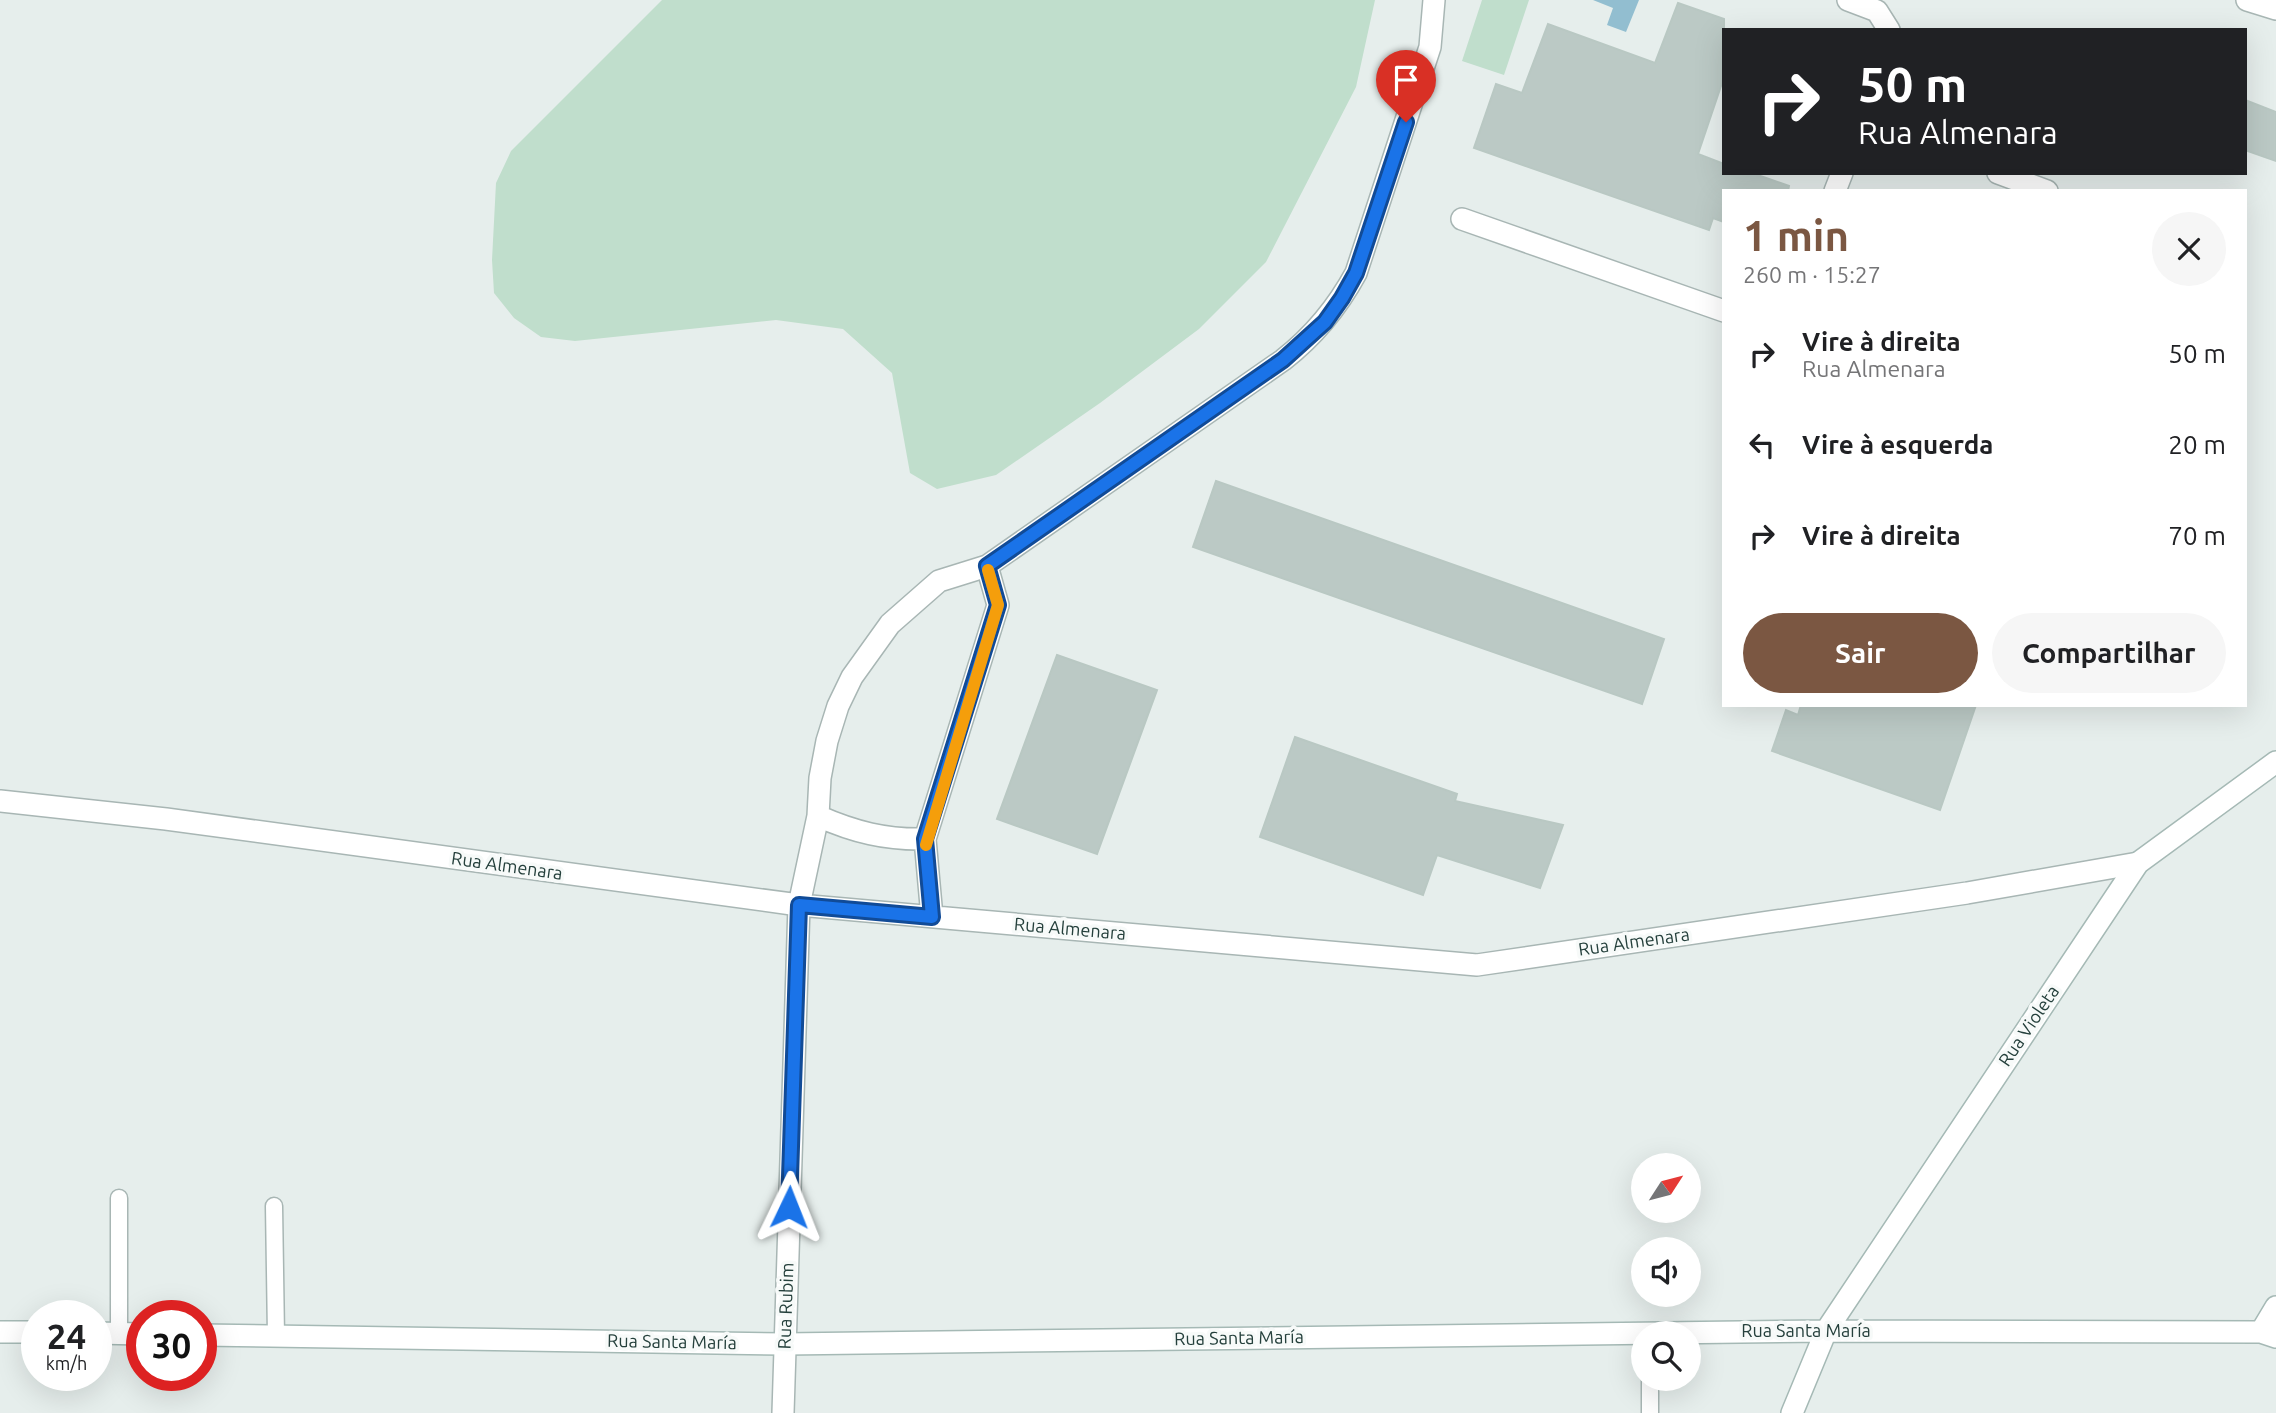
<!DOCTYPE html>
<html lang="pt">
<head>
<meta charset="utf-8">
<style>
  body { margin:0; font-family:Ubuntu,sans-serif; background:#f6f6f6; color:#202124; height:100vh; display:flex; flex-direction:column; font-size:26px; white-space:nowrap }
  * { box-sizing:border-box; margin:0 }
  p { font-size:23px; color:#757577 }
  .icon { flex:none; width:38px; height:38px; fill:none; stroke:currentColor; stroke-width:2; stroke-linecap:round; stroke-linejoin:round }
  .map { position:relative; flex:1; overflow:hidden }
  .panel { position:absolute; left:1722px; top:189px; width:525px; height:518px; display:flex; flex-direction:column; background:#fff; border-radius:0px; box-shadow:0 7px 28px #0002 }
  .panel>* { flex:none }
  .top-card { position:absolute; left:1722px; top:28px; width:525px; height:147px; border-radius:0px; box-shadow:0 7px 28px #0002; background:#202124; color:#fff; overflow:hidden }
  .needle { width:46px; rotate:54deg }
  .controls { position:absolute; left:1631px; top:1153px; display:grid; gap:14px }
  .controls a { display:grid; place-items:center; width:70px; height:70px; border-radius:50%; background:#fff; box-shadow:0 7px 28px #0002; font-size:35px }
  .speed { position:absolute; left:21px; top:1300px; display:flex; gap:14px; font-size:35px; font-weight:700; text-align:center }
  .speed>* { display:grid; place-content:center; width:91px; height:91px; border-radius:50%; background:#fff; box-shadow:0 7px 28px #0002; line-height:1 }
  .speed small { font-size:18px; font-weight:400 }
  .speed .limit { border:10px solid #d22; background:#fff; color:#111 }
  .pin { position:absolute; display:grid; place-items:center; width:60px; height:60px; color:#fff; margin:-72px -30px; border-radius:50% 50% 50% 0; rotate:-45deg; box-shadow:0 0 7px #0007 }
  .pin .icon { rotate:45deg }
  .me { position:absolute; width:77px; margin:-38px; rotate:2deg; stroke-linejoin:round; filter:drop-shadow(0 0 5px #0008) }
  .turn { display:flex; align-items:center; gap:24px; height:147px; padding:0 21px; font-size:32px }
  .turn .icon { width:91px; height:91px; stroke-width:2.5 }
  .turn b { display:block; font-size:49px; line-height:60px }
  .round { display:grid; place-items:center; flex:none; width:74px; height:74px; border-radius:37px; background:#f6f6f6 }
  .summary { display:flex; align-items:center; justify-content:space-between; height:119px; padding:0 21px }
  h1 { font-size:42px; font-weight:700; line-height:52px; color:#7b5742 }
  .action { display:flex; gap:14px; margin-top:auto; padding:14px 21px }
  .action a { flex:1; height:80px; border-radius:42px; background:#7b5742; color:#fff; font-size:28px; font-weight:700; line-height:80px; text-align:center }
  .action a+a { background:#f6f6f6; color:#202124 }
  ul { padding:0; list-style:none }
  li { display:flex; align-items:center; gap:21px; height:91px; padding:0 21px }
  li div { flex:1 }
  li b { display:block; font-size:26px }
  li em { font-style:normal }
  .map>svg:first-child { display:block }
  .green { fill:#c0decc }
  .water { fill:#92bed0 }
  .building { fill:#bbc9c5; stroke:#b9c8c3; stroke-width:2 }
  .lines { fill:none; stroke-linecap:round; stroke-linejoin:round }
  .lane-casing { stroke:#a8b6b4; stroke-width:19 }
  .street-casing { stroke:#a8b6b4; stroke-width:24 }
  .secondary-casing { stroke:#a5b9b5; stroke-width:24 }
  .lane { stroke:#fff; stroke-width:16 }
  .street { stroke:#fff; stroke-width:21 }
  .secondary { stroke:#fff; stroke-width:21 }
  .route-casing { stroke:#114b97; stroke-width:18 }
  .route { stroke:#1a73e8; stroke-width:12 }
  .slow { stroke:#f59e0b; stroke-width:12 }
  .labels { text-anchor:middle; stroke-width:7; stroke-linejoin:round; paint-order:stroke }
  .street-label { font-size:18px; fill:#25403c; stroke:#f7faf9 }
</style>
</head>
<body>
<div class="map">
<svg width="2276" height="1413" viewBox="0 0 2276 1413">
  <rect width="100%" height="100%" fill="#e6eeec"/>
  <path class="green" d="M 662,0 L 1375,0 L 1356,87 L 1266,262 L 1199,329 L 1100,403 L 996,475 L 937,489 L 910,473 L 892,373 L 843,329 L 776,320 L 575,341 L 541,337 L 514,318 L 494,293 L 492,260 L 496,183 L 511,151 Z
    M 1482,0 L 1529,0 L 1504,75 L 1462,61 Z"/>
  <path class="water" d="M 1593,0 L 1639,0 L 1626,32 L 1607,25 L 1613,8 Z"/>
  <path class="building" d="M 1678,3 L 1724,19 L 1724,77 L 1698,154 L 1724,164 L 1724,173 L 1752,173 L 1789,186 L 1788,191 L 1724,191 L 1724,222 L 1713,218 L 1709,230 L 1474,148 L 1496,84 L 1522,93 L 1548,24 L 1655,63 Z
    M 2245,100 L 2276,112 L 2276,161 L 2245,150 Z
    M 1216,481 L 1664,639 L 1642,704 L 1193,547 Z
    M 1057,655 L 1157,690 L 1097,854 L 997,819 Z
    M 1801,705 L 1976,705 L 1940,810 L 1772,751 L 1786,710 L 1798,715 Z
    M 1295,737 L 1457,794 L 1455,801 L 1563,825 L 1540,888 L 1437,855 L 1423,895 L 1260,837 Z"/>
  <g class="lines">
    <g class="lane-casing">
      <path id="lane" d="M 119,1198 L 119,1334
        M 274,1206 L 276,1336
        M 1650,1413 L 1650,1379"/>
    </g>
    <g class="street-casing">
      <path id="street" d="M 1848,0 L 1877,11 L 1889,30
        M 2247,0 L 2276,9
        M 1998,173 L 2047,191
        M 1835,191 L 1842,173
        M 1462,219 L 1724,311
        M 0,801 L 166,819 L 799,905 L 1477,965 L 1967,893 L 2138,863
        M 818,816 C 854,832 886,840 925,839
        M 932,917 L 925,839 L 998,605 L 987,566
        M 783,1413 L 799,905 L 818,816 L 820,778 L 827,741 L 838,706 L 852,677 L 890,624 L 939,581 L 987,566 L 1283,360 C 1315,335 1337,308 1356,273 L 1430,47 L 1434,0"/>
    </g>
    <g class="secondary-casing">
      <path id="secondary" d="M 0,1332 L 37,1332
        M 2261,1332 L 2276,1307
        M 96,1333 L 142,1334
        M 201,1335 L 785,1344 L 1826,1331 L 2261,1332 L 2276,1337
        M 1792,1413 L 1826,1331 L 2138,863 L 2276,762"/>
    </g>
    <use href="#lane" class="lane"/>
    <use href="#street" class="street"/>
    <use href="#secondary" class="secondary"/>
  </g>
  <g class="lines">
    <g class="route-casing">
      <path id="route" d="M 789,1207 L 799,905 L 932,917 L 925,839 L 998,605 L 987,566 L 1283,360 L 1325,322 L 1342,298 L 1356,273 L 1406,122"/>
    </g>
    <use href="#route" class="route"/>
    <path class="slow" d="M 926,845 L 998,605 L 988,570"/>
  </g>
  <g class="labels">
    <g class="street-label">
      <text transform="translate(507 866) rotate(8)" y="6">Rua Almenara</text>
      <text transform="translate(1070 929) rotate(5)" y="6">Rua Almenara</text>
      <text transform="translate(1634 942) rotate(-8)" y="6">Rua Almenara</text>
      <text transform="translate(2029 1026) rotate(-56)" y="6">Rua Violeta</text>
      <text transform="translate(786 1306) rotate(-88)" y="6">Rua Rubim</text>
      <text x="1806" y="1337">Rua Santa María</text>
      <text transform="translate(1239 1338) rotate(-1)" y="6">Rua Santa María</text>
      <text transform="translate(672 1342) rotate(1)" y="6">Rua Santa María</text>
    </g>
  </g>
</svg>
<div class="controls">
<a><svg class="needle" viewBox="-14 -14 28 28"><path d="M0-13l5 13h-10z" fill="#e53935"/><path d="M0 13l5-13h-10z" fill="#757577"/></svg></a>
<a><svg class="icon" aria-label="sound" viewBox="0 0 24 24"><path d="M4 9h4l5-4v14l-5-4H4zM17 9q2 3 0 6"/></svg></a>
<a><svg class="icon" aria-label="search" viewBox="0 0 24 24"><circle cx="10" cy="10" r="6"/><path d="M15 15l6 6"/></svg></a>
</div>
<div class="speed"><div>24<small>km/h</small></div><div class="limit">30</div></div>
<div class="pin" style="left:1406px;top:122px;background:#d93025"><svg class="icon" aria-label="arrive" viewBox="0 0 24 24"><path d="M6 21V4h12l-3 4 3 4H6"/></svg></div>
<svg class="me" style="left:789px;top:1207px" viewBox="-20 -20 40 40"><path d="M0-17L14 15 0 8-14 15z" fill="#1a73e8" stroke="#fff" stroke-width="4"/></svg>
<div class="top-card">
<div class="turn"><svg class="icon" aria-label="right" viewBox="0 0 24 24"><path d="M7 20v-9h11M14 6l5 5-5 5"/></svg><div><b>50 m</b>Rua Almenara</div></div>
</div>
<section class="panel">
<div class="summary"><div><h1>1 min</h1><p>260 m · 15:27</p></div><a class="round"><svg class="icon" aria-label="close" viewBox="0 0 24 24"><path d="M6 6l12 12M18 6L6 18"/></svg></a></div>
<ul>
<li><svg class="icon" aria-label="right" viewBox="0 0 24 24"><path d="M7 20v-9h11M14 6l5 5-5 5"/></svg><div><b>Vire à direita</b><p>Rua Almenara</p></div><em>50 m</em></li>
<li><svg class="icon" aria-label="left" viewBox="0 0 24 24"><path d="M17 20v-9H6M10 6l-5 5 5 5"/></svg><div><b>Vire à esquerda</b></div><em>20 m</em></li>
<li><svg class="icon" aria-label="right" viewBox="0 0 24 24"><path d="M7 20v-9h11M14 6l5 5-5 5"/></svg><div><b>Vire à direita</b></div><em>70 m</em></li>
</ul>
<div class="action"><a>Sair</a><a>Compartilhar</a></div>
</section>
</div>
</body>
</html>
